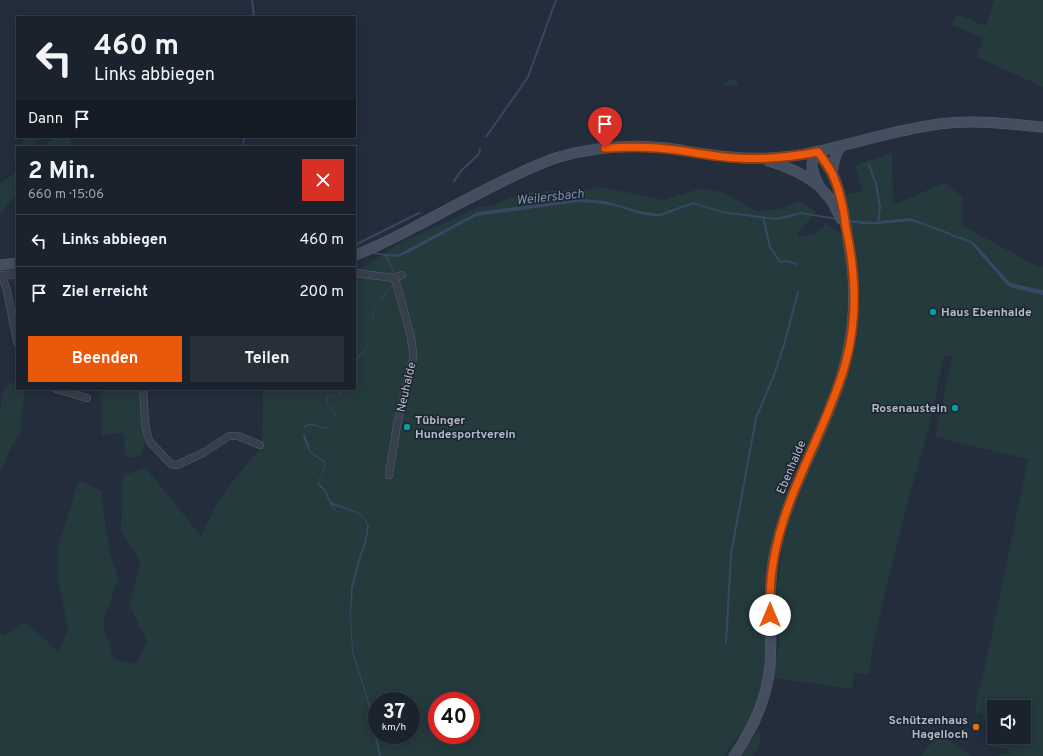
<!DOCTYPE html>
<html lang="de">
<head>
<meta charset="utf-8">
<style>
  body { margin:0; font-family:Overpass,sans-serif; background:#272f39; color:#f1f3f6; height:100vh; display:flex; flex-direction:column; font-size:15px; white-space:nowrap }
  * { box-sizing:border-box; margin:0 }
  p { font-size:13px; color:#9fa4aa }
  .icon { flex:none; width:22px; height:22px; fill:none; stroke:currentColor; stroke-width:2; stroke-linecap:round; stroke-linejoin:round }
  .map { position:relative; flex:1; overflow:hidden }
  .details { position:absolute; left:16px; top:146px; width:340px; height:244px; display:flex; flex-direction:column; background:#1a222d; border-radius:0px; box-shadow:0 2px 10px #0003,0 0 0 1px #383f49 }
  .details>* { flex:none }
  .hud { position:absolute; left:16px; top:16px; width:340px; height:122px; border-radius:0px; box-shadow:0 2px 10px #0003,0 0 0 1px #383f49; background:#1a222d; color:#f1f3f6; overflow:hidden }
  .buttons { position:absolute; left:987px; top:700px; display:grid; gap:8px }
  .buttons a { display:grid; place-items:center; width:44px; height:44px; border-radius:0px; background:#1a222d; box-shadow:0 2px 10px #0003,0 0 0 1px #383f49; font-size:20px }
  .speed { position:absolute; left:368px; top:692px; display:flex; gap:8px; font-size:20px; font-weight:700; text-align:center }
  .speed>* { display:grid; place-content:center; width:52px; height:52px; border-radius:50%; background:#1a222d; box-shadow:0 2px 10px #0003,0 0 0 1px #383f49; line-height:1 }
  .speed small { font-size:10px; font-weight:400 }
  .speed .limit { border:6px solid #d22; background:#fff; color:#111 }
  .pin { position:absolute; display:grid; place-items:center; width:34px; height:34px; color:#fff; margin:-41px -17px; border-radius:50% 50% 50% 0; rotate:-45deg; box-shadow:0 0 4px #0007 }
  .pin .icon { rotate:45deg }
  .me { position:absolute; width:44px; margin:-22px; rotate:0deg; stroke-linejoin:round; filter:drop-shadow(0 0 3px #0008) }
  .turn { display:flex; align-items:center; gap:14px; height:84px; padding:0 12px; font-size:18px }
  .turn .icon { width:52px; height:52px; stroke-width:2.5 }
  .turn b { display:block; font-size:28px; line-height:34px }
  .then { display:flex; align-items:center; height:38px; padding:0 12px; background:#0003; gap:8px; font-size:15px }
  .round { display:grid; place-items:center; flex:none; width:42px; height:42px; border-radius:0px; background:#272f39 }
  .headline { display:flex; align-items:center; justify-content:space-between; height:68px; padding:0 12px }
  h1 { font-size:24px; font-weight:700; line-height:30px }
  .cta { display:flex; gap:8px; margin-top:auto; padding:8px 12px }
  .cta a { flex:1; height:46px; border-radius:0px; background:#ea580c; color:#fff; font-size:16px; font-weight:700; line-height:46px; text-align:center }
  .cta a+a { background:#272f39; color:#f1f3f6 }
  ul { padding:0; list-style:none }
  li { display:flex; align-items:center; gap:12px; height:52px; padding:0 12px; border-top:1px solid #383f49 }
  li div { flex:1 }
  li b { display:block; font-size:15px }
  li em { font-style:normal }
  .map>svg:first-child { display:block }
  .green { fill:#253a3d; fill-rule:evenodd }
  .water { fill:#374863 }
  .lines { fill:none; stroke-linecap:round; stroke-linejoin:round }
  .stream { stroke:#374863; stroke-width:2 }
  .street-casing { stroke:#555d6a; stroke-width:8 }
  .secondary-casing { stroke:#555d6a; stroke-width:11 }
  .street { stroke:#373f4c; stroke-width:7 }
  .secondary { stroke:#454e5f; stroke-width:10 }
  .route-casing { stroke:#983908; stroke-width:10 }
  .route { stroke:#ea580c; stroke-width:7 }
  .culture-dot { fill:#0f9aa8; stroke:#1c2431; stroke-width:1.5 }
  .food-dot { fill:#e8710a; stroke:#1c2431; stroke-width:1.5 }
  .labels { text-anchor:middle; stroke-width:3; stroke-linejoin:round; paint-order:stroke }
  .poi-label { font-size:12px; font-weight:bold; fill:#b3bac8; stroke:#1c2431; text-anchor:start }
  .street-label { font-size:12px; fill:#b3bac8; stroke:#1c2431 }
  .water-label { font-size:13px; font-style:italic; fill:#7b8fb0; stroke:#1c2431 }
</style>
</head>
<body>
<div class="map">
<svg width="1043" height="756" viewBox="0 0 1043 756">
  <rect width="100%" height="100%" fill="#232d3c"/>
  <path class="green" d="M 994,0 L 1043,0 L 1043,87 L 977,57 L 983,38 L 951,25 L 957,15 L 986,26 Z
    M 734,78 L 739,86 L 720,85 Z
    M 27,137 L 43,137 L 42,139 L 31,147 L 18,147 Z
    M 54,137 L 71,137 L 71,147 L 43,147 Z
    M 17,148 L 17,193 L 0,214 L 0,184 L 17,171 L 13,152 Z
    M 892,153 L 893,205 L 944,183 L 963,197 L 962,225 L 1033,264 L 1043,267 L 1043,756 L 992,756 L 1010,754 L 1008,748 L 995,748 L 986,744 L 988,735 L 994,734 L 994,737 L 1024,737 L 1024,726 L 1026,725 L 1024,716 L 1024,707 L 994,707 L 994,718 L 983,720 L 982,713 L 975,714 L 977,697 L 986,663 L 1028,459 L 935,437 L 952,357 L 944,355 L 932,416 L 904,515 L 883,601 L 871,656 L 869,675 L 854,673 L 852,689 L 773,678 L 779,642 L 777,590 L 783,540 L 796,493 L 850,354 L 860,300 L 858,268 L 853,232 L 842,196 L 862,191 L 855,165 Z
    M 606,188 L 664,200 L 702,188 L 725,193 L 756,211 L 780,209 L 799,201 L 816,211 L 796,236 L 813,235 L 826,224 L 848,238 L 851,255 L 848,352 L 780,532 L 771,652 L 749,732 L 738,736 L 724,756 L 0,756 L 0,633 L 4,636 L 25,622 L 59,652 L 68,628 L 58,579 L 58,547 L 79,480 L 101,491 L 109,550 L 118,579 L 103,624 L 114,659 L 136,664 L 147,642 L 129,604 L 141,564 L 121,530 L 123,476 L 145,467 L 201,536 L 219,500 L 236,477 L 262,446 L 263,389 L 355,389 L 355,270 L 367,265 L 396,245 L 479,207 L 492,206 L 506,199 L 529,192 ZM 377,701 L 411,701 L 411,735 L 377,735 ZM 437,701 L 471,701 L 471,735 L 437,735 Z
    M 14,382 L 17,385 L 17,389 L 20,389 L 25,395 L 21,417 L 21,433 L 11,447 L 0,474 L 0,413 L 4,387 Z
    M 100,389 L 139,389 L 144,443 L 142,454 L 135,458 L 125,456 L 124,433 L 102,435 Z
    M 759,729 L 761,741 L 753,756 L 740,756 Z
    M 940,733 L 972,756 L 920,756 Z"/>
  <path class="water" d="M 582,199 L 605,201 L 639,211 L 660,214 L 693,202 L 721,211 L 775,218 L 801,212 L 848,220 L 874,222 L 909,218 L 913,219 L 971,241 L 979,248 L 1010,283 L 1043,290 L 1043,295 L 1010,287 L 1006,284 L 976,249 L 971,243 L 912,221 L 878,224 L 862,224 L 801,214 L 791,217 L 775,220 L 723,213 L 694,204 L 661,216 L 652,216 L 640,214 L 615,206 L 596,203 L 579,202 L 476,216 L 406,254 L 396,257 L 387,256 C 390,263 396,273 395,280 C 394,284 386,293 383,297 C 381,299 377,301 376,303 C 375,306 375,310 374,313 C 373,317 371,322 370,327 C 369,334 369,340 367,346 C 364,354 358,355 356,364 C 355,370 357,376 355,382 C 357,374 354,366 357,358 C 359,354 363,353 365,349 C 369,342 369,334 370,327 C 371,319 374,311 376,303 C 380,298 396,284 395,277 C 394,272 388,261 385,256 L 355,250 L 355,248 C 369,251 384,256 399,254 L 476,213 L 483,211 Z
    M 342,389 L 340,394 C 337,395 333,395 330,396 C 322,399 333,411 336,415 C 336,420 331,419 329,423 C 328,425 328,426 327,428 L 325,429 C 318,427 310,422 304,428 L 303,433 L 311,452 L 325,461 C 326,471 320,474 319,483 L 325,489 L 331,502 L 360,513 L 366,520 L 369,526 L 366,543 L 360,560 L 353,588 L 351,612 L 353,651 L 368,699 L 381,756 L 379,756 L 367,699 L 352,652 L 350,612 L 351,587 L 358,560 L 365,540 L 367,526 L 365,520 L 359,514 L 348,510 L 333,505 L 339,515 L 330,504 L 324,490 L 320,487 L 318,484 L 319,479 L 324,468 L 324,462 C 320,459 315,457 311,453 C 306,449 297,425 309,424 C 315,423 320,428 327,427 L 329,423 L 335,418 L 335,415 C 333,411 329,407 327,403 C 323,394 333,396 337,394 C 340,393 340,391 342,389 Z"/>
  <g class="lines">
    <path class="stream" d="M 252,0 L 254,17
      M 486,137 L 528,77 L 556,0
      M 242,147 L 245,137
      M 869,165 L 876,184 L 880,207 L 878,223
      M 454,181 L 461,171 L 479,154 L 480,149
      M 763,217 L 770,247 L 780,262 L 787,261 L 797,264
      M 355,245 L 419,213
      M 304,435 L 308,445
      M 726,643 L 731,554 L 756,418 L 774,375 L 784,345 L 798,292"/>
    <g class="street-casing">
      <path id="street" d="M 355,273 L 393,278 L 402,275
        M 2,275 L 7,291 L 17,342
        M 0,276 L 17,274
        M 56,389 L 87,398
        M 143,389 C 145,405 143,428 150,442 L 171,464 L 177,465 L 203,453 L 229,436 L 238,436 L 260,445
        M 389,475 L 397,425 L 413,358 L 413,351 L 410,333 L 396,282 L 393,278"/>
    </g>
    <g class="secondary-casing">
      <path id="secondary" d="M 813,152 L 812,168 L 815,177 L 819,186 L 832,201 L 841,219
        M 768,161 C 787,166 802,173 818,185
        M 832,174 C 833,164 835,154 841,146
        M 355,255 C 380,246 403,233 426,221 C 450,208 473,196 497,184 C 517,174 537,164 559,157 C 594,147 631,144 666,148 C 701,153 734,160 770,158 C 818,156 863,138 911,129 C 929,125 948,122 968,122 C 993,121 1018,125 1043,127
        M 0,265 L 17,263
        M 734,756 C 753,729 767,698 770,665 C 773,629 767,594 774,557 C 784,502 813,453 833,400 C 849,361 856,318 853,276 C 852,261 849,246 847,232 C 843,212 841,191 832,173 C 828,166 823,159 818,152"/>
    </g>
    <use href="#street" class="street"/>
    <use href="#secondary" class="secondary"/>
  </g>
  <g class="lines">
    <g class="route-casing">
      <path id="route" d="M 605,148 C 626,147 646,146 667,149 C 690,151 713,157 736,158 C 764,160 791,157 818,152 C 823,159 829,167 833,175 C 837,185 841,198 843,209 C 845,217 845,225 847,233 C 856,276 857,323 845,365 C 826,431 786,490 774,558 C 770,577 770,595 770,615"/>
    </g>
    <use href="#route" class="route"/>
  </g>
  <g class="culture-dot">
    <circle cx="933" cy="312" r="4"/>
    <circle cx="955" cy="408" r="4"/>
    <circle cx="407" cy="427" r="4"/>
  </g>
  <circle class="food-dot" cx="976" cy="727" r="4"/>
  <g class="labels">
    <g class="poi-label">
      <text x="941" y="316">Haus Ebenhalde</text>
      <text x="947" y="412" text-anchor="end">Rosenaustein</text>
      <text x="415" y="424">Tübinger<tspan x="415" dy="14">Hundesportverein</tspan></text>
      <text x="968" y="724" text-anchor="end">Schützenhaus<tspan x="968" dy="14">Hagelloch</tspan></text>
    </g>
    <g class="street-label">
      <text transform="translate(406 387) rotate(-77)" y="4">Neuhalde</text>
      <text transform="translate(791 467) rotate(-67)" y="4">Ebenhalde</text>
    </g>
    <g class="water-label">
      <text transform="translate(550 196) rotate(-6)" y="5">Weilersbach</text>
    </g>
  </g>
</svg>
<div class="buttons">
<a><svg class="icon" aria-label="sound" viewBox="0 0 24 24"><path d="M4 9h4l5-4v14l-5-4H4zM17 9q2 3 0 6"/></svg></a>
</div>
<div class="speed"><div>37<small>km/h</small></div><div class="limit">40</div></div>
<div class="pin" style="left:605px;top:148px;background:#d93025"><svg class="icon" aria-label="arrive" viewBox="0 0 24 24"><path d="M6 21V4h12l-3 4 3 4H6"/></svg></div>
<svg class="me" style="left:770px;top:615px" viewBox="-20 -20 40 40"><circle r="19" fill="#fff"/><path d="M0-13L10 11 0 6-10 11z" fill="#ea580c"/></svg>
<div class="hud">
<div class="turn"><svg class="icon" aria-label="left" viewBox="0 0 24 24"><path d="M17 20v-9H6M10 6l-5 5 5 5"/></svg><div><b>460 m</b>Links abbiegen</div></div>
<div class="then">Dann<svg class="icon" aria-label="arrive" viewBox="0 0 24 24"><path d="M6 21V4h12l-3 4 3 4H6"/></svg></div>
</div>
<section class="details">
<div class="headline"><div><h1>2 Min.</h1><p>660 m · 15:06</p></div><a class="round" style="background:#d93025;color:#fff"><svg class="icon" aria-label="close" viewBox="0 0 24 24"><path d="M6 6l12 12M18 6L6 18"/></svg></a></div>
<ul>
<li><svg class="icon" aria-label="left" viewBox="0 0 24 24"><path d="M17 20v-9H6M10 6l-5 5 5 5"/></svg><div><b>Links abbiegen</b></div><em>460 m</em></li>
<li><svg class="icon" aria-label="arrive" viewBox="0 0 24 24"><path d="M6 21V4h12l-3 4 3 4H6"/></svg><div><b>Ziel erreicht</b></div><em>200 m</em></li>
</ul>
<div class="cta"><a>Beenden</a><a>Teilen</a></div>
</section>
</div>
</body>
</html>
